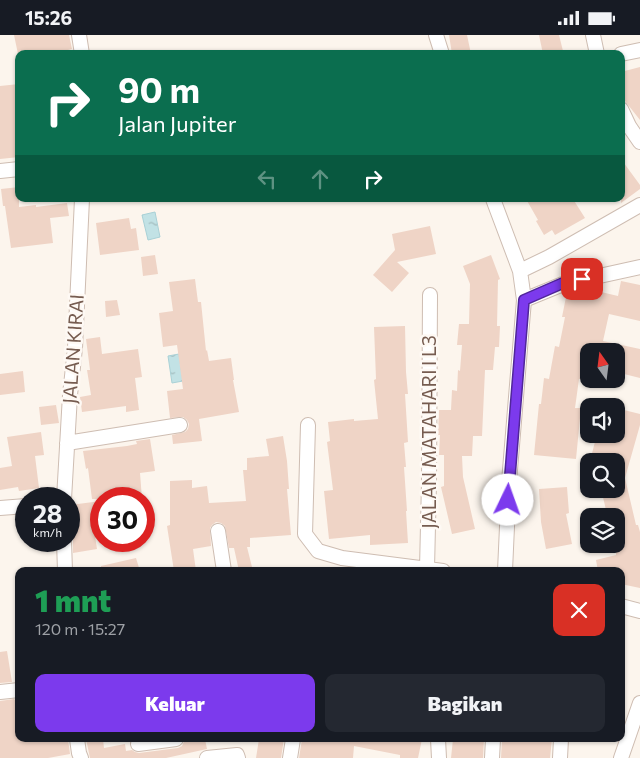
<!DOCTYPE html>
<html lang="id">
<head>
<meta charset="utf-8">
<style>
  body { margin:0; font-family:Commissioner,sans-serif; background:#242831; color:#f1f3f6; height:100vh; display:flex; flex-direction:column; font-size:19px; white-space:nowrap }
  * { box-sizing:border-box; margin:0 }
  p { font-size:16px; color:#9ea1a6 }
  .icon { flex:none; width:28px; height:28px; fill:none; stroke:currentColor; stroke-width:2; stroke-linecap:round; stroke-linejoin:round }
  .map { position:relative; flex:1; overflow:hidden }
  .panel { position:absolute; left:15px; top:532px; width:610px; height:175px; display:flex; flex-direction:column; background:#171b24; border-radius:10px; box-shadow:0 1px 4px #0004 }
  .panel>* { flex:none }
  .hud { position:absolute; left:15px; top:15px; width:610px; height:152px; border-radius:10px; box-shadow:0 1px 4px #0004; background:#0b6e4f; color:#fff; overflow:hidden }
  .needle { width:32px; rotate:346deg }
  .tools { position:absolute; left:580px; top:308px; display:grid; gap:10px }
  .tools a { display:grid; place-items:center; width:45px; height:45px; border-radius:10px; background:#171b24; box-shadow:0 1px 4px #0004; font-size:25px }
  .speed { position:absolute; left:15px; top:452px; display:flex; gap:10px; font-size:25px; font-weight:700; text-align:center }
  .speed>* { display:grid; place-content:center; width:65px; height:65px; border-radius:50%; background:#171b24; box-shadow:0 1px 4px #0004; line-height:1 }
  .speed small { font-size:12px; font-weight:400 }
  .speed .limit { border:8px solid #d22; background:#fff; color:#111 }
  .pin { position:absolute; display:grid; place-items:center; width:42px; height:42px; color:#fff; margin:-21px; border-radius:10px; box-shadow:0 2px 8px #0006 }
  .me { position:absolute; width:55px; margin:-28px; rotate:3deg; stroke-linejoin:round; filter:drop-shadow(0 0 4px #0008) }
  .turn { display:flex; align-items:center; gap:18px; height:105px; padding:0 20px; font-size:22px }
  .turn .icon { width:65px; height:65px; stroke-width:2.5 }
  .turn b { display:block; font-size:35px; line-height:42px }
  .lanes { display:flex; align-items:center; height:48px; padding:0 20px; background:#0003; justify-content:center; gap:25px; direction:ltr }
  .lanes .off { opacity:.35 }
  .round { display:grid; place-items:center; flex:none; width:52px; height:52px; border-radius:10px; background:#242831 }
  .headline { display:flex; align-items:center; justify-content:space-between; height:85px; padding:0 20px }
  h1 { font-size:30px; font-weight:800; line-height:38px; color:#1e9e55 }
  .action { display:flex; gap:10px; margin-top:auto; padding:10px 20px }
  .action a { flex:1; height:58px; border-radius:10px; background:#7c3aed; color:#fff; font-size:20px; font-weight:800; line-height:58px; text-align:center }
  .action a+a { background:#242831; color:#f1f3f6 }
  .status { display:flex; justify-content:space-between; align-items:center; height:35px; padding:0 25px; background:#171b24; direction:ltr }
  .status svg { height:14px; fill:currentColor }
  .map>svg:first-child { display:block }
  .water { fill:url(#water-ripples); stroke:#a9d1d6 }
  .building { fill:#efd4c6 }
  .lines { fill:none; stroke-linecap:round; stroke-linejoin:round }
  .minor-casing { stroke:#cebdb2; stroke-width:16 }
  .path { stroke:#d5b7a9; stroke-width:2.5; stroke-dasharray:1 4; stroke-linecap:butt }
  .minor { stroke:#fff; stroke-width:14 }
  .route-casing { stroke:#51269a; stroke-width:12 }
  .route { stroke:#7c3aed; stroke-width:9 }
  .labels { text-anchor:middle; stroke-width:5; stroke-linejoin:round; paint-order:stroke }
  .street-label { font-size:19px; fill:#765c50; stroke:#fef9f4 }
</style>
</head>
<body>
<div class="status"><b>15:26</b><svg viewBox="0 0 49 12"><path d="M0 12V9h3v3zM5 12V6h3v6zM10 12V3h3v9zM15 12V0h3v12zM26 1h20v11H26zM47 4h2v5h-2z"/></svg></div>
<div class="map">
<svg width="640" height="723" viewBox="0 0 640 723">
  <defs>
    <pattern id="water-ripples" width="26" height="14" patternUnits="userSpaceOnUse" patternTransform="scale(1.25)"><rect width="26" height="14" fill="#c2e2e5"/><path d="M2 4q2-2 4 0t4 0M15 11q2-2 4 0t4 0" fill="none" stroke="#a2babc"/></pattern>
  </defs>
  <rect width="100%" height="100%" fill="#fcf5ed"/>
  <path class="water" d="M 155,177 L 160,202 L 148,205 L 142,180 Z
    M 179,319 L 183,346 L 172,348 L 168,321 Z"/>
  <path class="building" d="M 14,0 L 69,0 L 72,14 L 52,19 L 18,19 Z
    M 449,0 L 467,0 L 471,19 L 452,19 Z
    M 539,0 L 559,0 L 563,16 L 550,19 L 543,19 Z
    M 640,32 L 640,85 L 625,66 L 621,52 L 621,37 Z
    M 19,49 L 19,122 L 0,124 L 0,51 Z
    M 621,124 L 640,150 L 640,154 L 621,168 Z
    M 19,152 L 19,172 L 36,170 L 36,172 L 67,168 L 69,181 L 50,183 L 53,208 L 11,213 L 5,171 L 3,171 L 1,154 Z
    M 526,164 L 573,164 L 585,183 L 555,200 L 552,195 L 544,200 L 536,186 L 538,185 Z
    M 129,183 L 131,194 L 136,193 L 139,215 L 100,220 L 96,188 Z
    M 430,191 L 436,219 L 397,227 L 409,238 L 392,257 L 373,240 L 395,215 L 392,199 Z
    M 155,220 L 158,239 L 143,241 L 141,222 Z
    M 491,220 L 500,244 L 498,245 L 497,291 L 500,291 L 499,312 L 495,312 L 493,335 L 485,335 L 482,401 L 473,401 L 472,421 L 462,421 L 463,442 L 475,494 L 452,499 L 441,452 L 444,451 L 444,420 L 439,420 L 440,400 L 438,400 L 439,375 L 451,375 L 452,355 L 457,356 L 458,335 L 460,336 L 462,310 L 457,310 L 459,289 L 469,289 L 470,249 L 463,231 Z
    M 195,244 L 198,267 L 201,267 L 206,316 L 207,315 L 209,326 L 231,323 L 234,345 L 233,345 L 239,377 L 199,384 L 202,406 L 173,409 L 172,400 L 185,397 L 188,394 L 189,389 L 187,385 L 183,382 L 170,383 L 167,356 L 183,354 L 177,310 L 163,312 L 159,278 L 173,276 L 169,247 Z
    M 621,246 L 640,250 L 640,286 L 609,279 L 603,306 L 640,314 L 640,343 L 616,337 L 616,316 L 596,316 L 590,315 L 584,345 L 579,344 L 575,373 L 581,373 L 576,424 L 534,420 L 539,369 L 541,369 L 544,343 L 549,344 L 555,311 L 559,312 L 565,282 L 562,282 L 567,257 L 584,253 L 618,261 Z
    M 117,265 L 120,280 L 106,282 L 105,266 Z
    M 405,291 L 406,337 L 408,359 L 405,359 L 408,407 L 404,408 L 406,432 L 404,432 L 407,476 L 406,476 L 408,508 L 370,510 L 370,500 L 329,504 L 324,456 L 333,455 L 327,407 L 330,406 L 328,387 L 354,384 L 354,386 L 378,384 L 374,345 L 376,344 L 374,292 Z
    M 100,302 L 102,319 L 138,314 L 142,342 L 135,343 L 139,375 L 126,377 L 126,371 L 82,377 L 80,362 L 91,360 L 87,335 L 90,335 L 86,304 Z
    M 23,336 L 25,357 L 0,360 L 0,339 Z
    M 56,370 L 59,388 L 41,390 L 39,372 Z
    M 616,373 L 640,379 L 640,390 L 625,443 L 636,490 L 638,490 L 640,497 L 640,553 L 621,549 L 621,536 L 598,536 L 596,525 L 616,520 L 616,477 L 607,479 L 601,454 L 616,454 L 616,426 L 590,426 L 597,399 L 616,399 Z
    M 41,397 L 44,420 L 35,421 L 39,453 L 19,456 L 18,452 L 0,455 L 0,433 L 12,431 L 7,402 Z
    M 283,401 L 287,426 L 289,454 L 287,454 L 291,500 L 250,503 L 250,512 L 247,512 L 253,536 L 239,536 L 234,513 L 229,513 L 225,491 L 221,488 L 216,487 L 212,490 L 210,493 L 211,511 L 193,514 L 196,536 L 174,536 L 167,491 L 170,490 L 170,446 L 192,445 L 192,453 L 207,451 L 209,468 L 246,466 L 243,435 L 247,435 L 247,423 L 269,421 L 266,404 Z
    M 150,404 L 155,436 L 140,438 L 142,464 L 92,464 L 88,433 L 86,434 L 83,416 L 127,411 L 137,409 L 136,406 Z
    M 567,452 L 569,478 L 566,479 L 572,509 L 546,514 L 541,487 L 539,454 Z
    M 101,466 L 101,481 L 92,482 L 97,514 L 73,518 L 73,505 L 72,502 L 69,499 L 69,471 L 70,470 Z
    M 136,523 L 140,536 L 101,536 L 101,531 Z
    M 7,616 L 12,647 L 0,648 L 0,617 Z
    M 14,664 L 15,665 L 19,665 L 19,704 L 68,704 L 70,719 L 48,723 L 0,723 L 0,666 Z
    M 86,704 L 103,704 L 104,713 L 125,709 L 126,716 L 132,715 L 135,717 L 139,718 L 178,713 L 182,711 L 185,704 L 205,704 L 207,714 L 166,723 L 90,723 Z
    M 259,704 L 284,704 L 281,723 L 256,723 Z
    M 302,704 L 422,704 L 418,723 L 400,723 L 400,720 L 354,711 L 353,723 L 299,723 Z
    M 453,704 L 484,704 L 483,723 L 451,723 Z
    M 502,704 L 552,704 L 550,723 L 501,723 Z"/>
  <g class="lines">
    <g class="minor-casing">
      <path id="minor" d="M 79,0 L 82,19
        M 436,0 L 442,19
        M 593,0 L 597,19
        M 621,19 L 640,15
        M 621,74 L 629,91 L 640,107
        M 0,136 L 19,134
        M 493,164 L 520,236 L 524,265 L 509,447 L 505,536
        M 520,236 L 549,222 L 640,170
        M 524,265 L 563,249 L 640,232
        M 308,390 L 305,499 L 318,516 L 342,523 L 443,536
        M 67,408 L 180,390
        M 64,464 L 70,360 L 75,313 L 82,164
        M 0,473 L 26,471
        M 218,496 L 224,536
        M 64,506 L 65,536
        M 427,534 L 429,447 L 430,260
        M 621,571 L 640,576
        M 0,657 L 19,655
        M 77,704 L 79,718 L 81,723
        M 438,704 L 439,723
        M 138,709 L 176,704
        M 207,723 L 237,720 L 238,723
        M 290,723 L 293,704
        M 492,723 L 493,704
        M 560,723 L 561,704
        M 621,723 L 640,668"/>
    </g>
    <path class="path" d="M 18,34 L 19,34"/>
    <use href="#minor" class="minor"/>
  </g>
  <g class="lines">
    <g class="route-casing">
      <path id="route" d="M 508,465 L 524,265 L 563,248 L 582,244"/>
    </g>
    <use href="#route" class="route"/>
  </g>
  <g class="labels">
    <g class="street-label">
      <text transform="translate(73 314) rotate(-86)" y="7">JALAN KIRAI</text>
      <text transform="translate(429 397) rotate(-90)" y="7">JALAN MATAHARI I L3</text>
    </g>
  </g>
</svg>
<div class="tools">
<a><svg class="needle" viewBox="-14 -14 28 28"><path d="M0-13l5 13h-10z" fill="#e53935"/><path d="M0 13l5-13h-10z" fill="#9ea1a6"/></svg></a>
<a><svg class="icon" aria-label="sound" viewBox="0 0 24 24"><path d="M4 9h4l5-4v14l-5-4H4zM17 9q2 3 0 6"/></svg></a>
<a><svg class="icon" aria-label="search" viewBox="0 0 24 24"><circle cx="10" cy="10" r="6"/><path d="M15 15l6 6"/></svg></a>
<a><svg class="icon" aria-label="layers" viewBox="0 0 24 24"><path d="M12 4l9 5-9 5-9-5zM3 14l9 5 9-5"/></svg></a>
</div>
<div class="speed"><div>28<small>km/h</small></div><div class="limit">30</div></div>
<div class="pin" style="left:582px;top:244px;background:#d93025"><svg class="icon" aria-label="arrive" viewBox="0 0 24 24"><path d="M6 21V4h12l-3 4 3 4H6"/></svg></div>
<svg class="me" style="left:508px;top:465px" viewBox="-20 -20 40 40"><circle r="19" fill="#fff"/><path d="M0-13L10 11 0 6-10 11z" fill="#7c3aed"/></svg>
<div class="hud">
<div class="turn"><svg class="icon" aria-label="right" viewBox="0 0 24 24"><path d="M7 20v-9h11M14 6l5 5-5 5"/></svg><div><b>90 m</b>Jalan Jupiter</div></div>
<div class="lanes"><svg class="icon off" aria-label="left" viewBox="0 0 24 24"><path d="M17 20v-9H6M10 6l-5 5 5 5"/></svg><svg class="icon off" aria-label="ahead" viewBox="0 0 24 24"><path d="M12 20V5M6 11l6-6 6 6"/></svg><svg class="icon" aria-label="right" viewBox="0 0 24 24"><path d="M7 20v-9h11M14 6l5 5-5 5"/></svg></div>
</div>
<section class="panel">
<div class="headline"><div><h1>1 mnt</h1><p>120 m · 15:27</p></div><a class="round" style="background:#d93025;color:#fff"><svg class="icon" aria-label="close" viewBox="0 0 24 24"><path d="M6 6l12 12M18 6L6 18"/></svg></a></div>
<div class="action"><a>Keluar</a><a>Bagikan</a></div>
</section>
</div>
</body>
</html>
